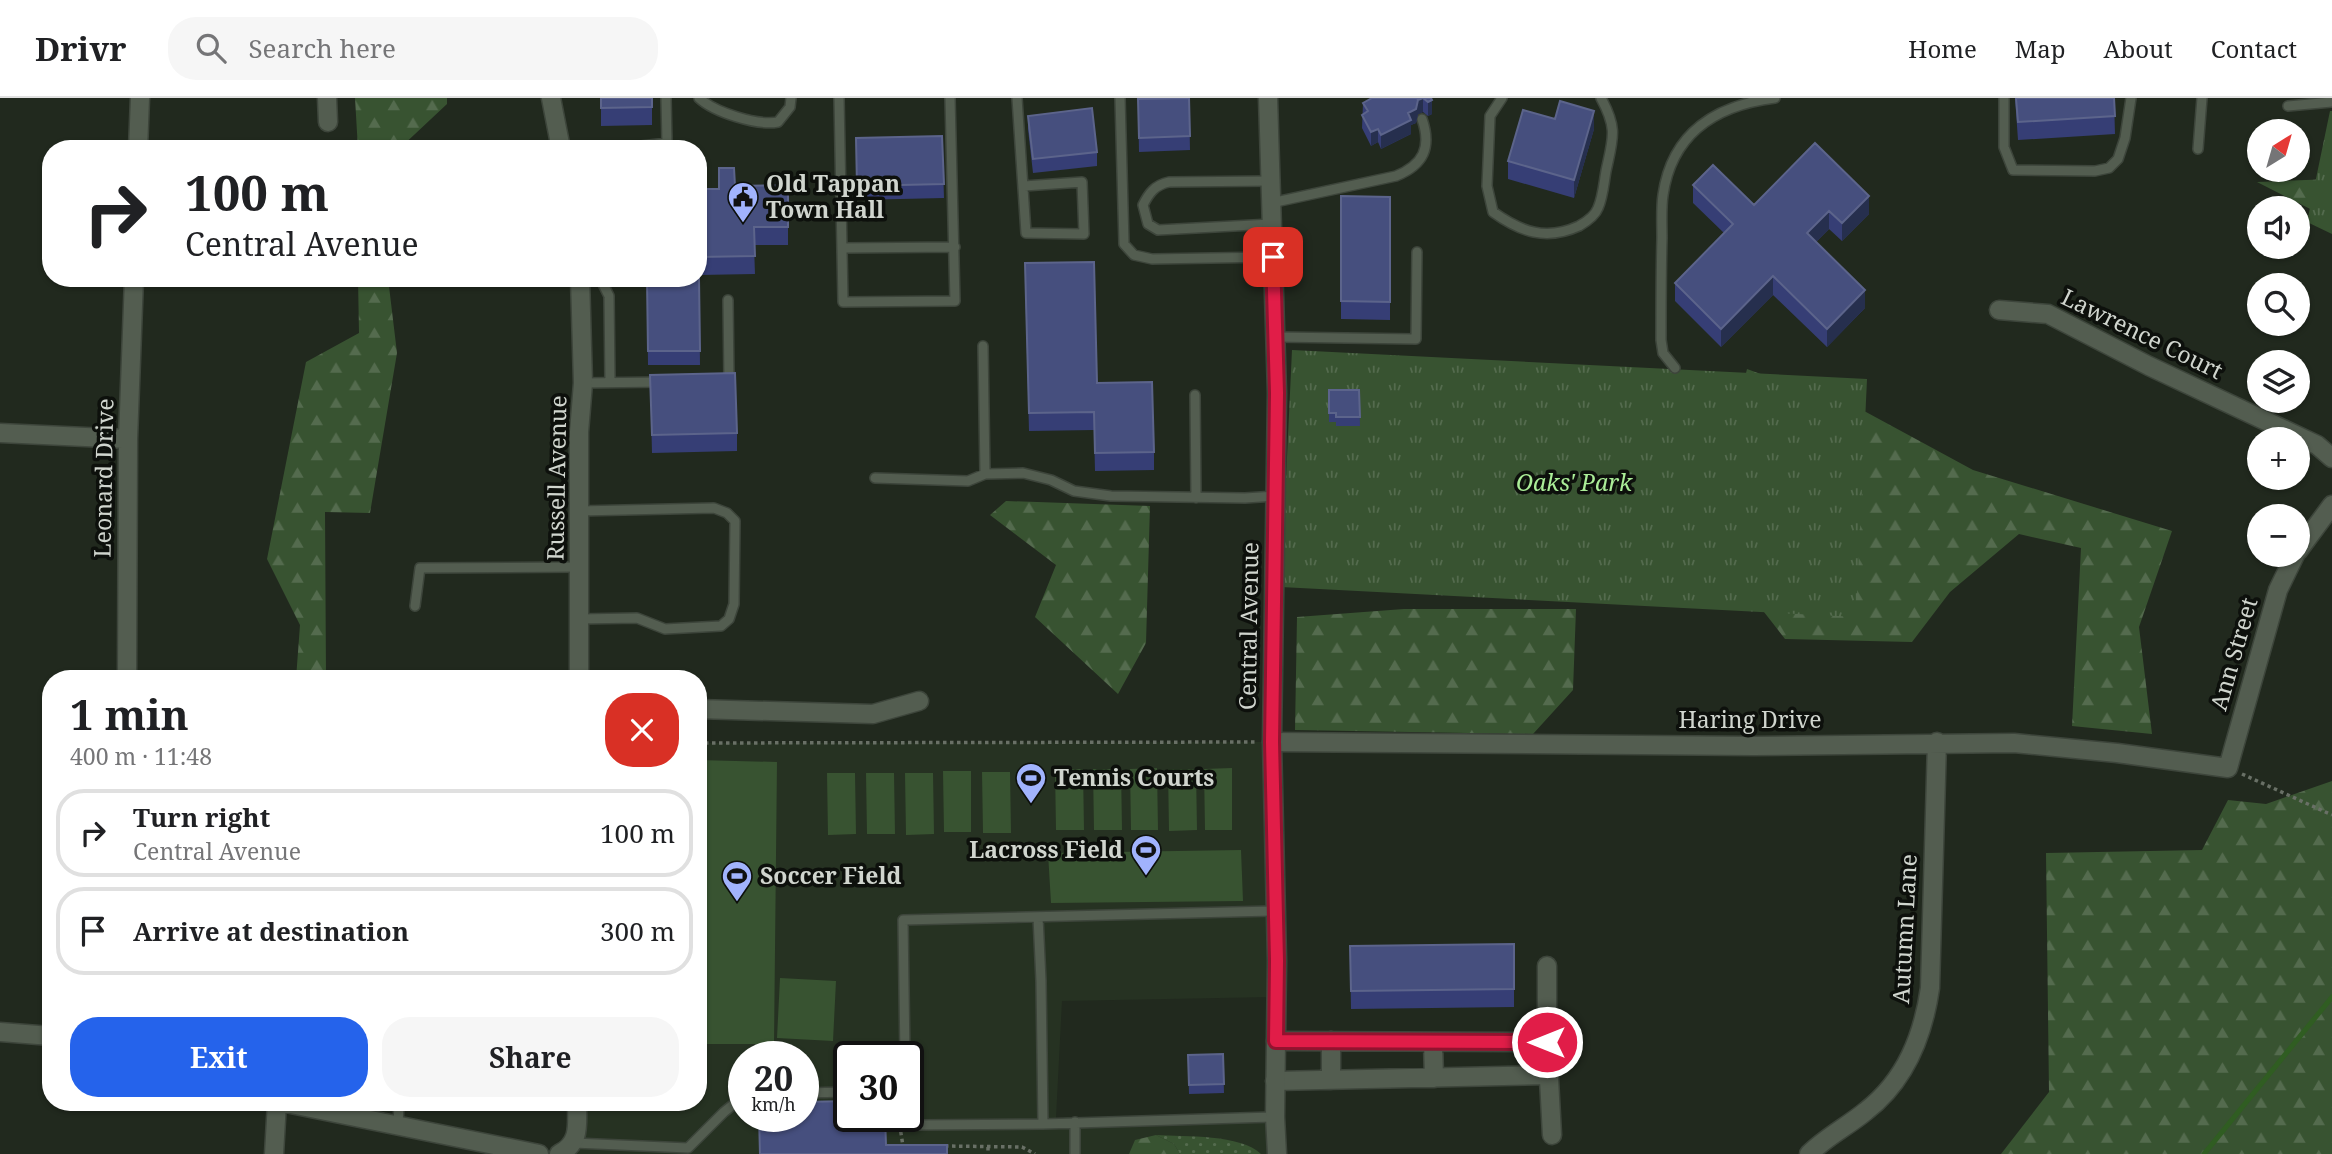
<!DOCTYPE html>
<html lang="en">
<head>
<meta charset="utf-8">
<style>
  body { margin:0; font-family:"Noto Serif",serif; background:#f6f6f6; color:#202124; height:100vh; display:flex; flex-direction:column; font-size:26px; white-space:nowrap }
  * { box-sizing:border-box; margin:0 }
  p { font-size:23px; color:#757577 }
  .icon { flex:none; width:38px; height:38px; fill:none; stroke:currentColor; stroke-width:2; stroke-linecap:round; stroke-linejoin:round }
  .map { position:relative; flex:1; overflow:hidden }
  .sheet { position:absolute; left:42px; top:572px; width:665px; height:441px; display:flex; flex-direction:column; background:#fff; border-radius:28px; box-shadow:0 2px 5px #0004 }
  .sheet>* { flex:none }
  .banner { position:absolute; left:42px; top:42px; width:665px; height:147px; border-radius:28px; box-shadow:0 2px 5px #0004; background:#fff; color:#202124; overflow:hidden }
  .needle { width:46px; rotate:37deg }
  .buttons { position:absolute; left:2247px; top:21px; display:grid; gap:14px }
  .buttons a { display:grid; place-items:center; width:63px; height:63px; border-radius:50%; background:#fff; box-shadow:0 2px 5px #0004; font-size:35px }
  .speed { position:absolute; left:728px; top:943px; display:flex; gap:14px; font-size:35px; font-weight:700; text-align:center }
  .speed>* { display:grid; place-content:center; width:91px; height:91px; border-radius:50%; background:#fff; box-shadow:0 2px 5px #0004; line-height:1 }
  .speed small { font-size:18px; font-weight:400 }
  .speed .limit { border:4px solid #111; border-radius:10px; background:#fff; color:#111 }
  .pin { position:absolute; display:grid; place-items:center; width:60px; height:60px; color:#fff; margin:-30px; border-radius:14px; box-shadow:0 4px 10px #0006 }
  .me { position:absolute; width:77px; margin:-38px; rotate:270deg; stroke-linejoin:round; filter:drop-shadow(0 0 5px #0008) }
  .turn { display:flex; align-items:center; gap:24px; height:147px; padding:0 28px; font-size:32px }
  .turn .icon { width:91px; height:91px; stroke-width:2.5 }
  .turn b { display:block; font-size:49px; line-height:60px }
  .round { display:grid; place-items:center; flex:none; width:74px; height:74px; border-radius:28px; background:#f6f6f6 }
  .overview { display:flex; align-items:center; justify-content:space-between; height:119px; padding:0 28px }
  h1 { font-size:42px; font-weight:700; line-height:52px }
  .primary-button { display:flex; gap:14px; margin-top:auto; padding:14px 28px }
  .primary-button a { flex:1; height:80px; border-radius:28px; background:#2563eb; color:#fff; font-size:28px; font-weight:700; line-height:80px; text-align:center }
  .primary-button a+a { background:#f6f6f6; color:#202124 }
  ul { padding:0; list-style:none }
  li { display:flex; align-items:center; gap:21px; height:88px; margin:0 14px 10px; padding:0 14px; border:4px solid #e0e0e0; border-radius:28px }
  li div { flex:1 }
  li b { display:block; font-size:26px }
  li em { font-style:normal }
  header { display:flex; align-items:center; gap:42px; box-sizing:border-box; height:98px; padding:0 35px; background:#fff; border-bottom:2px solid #e0e0e0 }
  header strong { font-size:33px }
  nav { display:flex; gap:38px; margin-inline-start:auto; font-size:24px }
  .search { width:490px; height:63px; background:#f6f6f6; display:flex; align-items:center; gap:18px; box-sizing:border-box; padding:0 24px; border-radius:28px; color:#757577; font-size:26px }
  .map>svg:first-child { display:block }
  .built { fill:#263222; fill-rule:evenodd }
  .grass { fill:url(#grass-dots) }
  .forest { fill:url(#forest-firs) }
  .park { fill:url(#park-tufts) }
  .pitch { fill:#385331 }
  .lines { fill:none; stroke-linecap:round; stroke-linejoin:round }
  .stream { stroke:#305d22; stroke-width:5 }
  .service-casing { stroke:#3d453b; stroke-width:12 }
  .minor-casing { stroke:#3d453b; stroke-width:21 }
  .tertiary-casing { stroke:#3d453b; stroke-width:21 }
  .path { stroke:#697066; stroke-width:3.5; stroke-dasharray:3.5 3.5; stroke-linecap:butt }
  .service { stroke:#535d50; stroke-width:9 }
  .minor { stroke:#535d50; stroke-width:18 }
  .tertiary { stroke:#535d50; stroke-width:18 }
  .wall { fill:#363e75 }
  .shaded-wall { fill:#262f4e }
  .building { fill:#464f7e; stroke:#5c648b; stroke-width:2 }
  .route-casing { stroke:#92132f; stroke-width:18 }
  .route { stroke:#e11d48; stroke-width:12 }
  .labels { text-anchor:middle; stroke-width:7; stroke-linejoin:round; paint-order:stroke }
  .poi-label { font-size:23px; font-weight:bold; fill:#d0d5ce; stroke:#0d100c; text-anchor:start }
  .street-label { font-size:23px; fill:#d0d5ce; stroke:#0d100c }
  .park-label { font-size:23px; font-style:italic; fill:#abee98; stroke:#0d100c }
</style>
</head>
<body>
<header>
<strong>Drivr</strong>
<div class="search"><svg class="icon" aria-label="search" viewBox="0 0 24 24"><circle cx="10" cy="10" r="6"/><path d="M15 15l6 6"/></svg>Search here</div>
<nav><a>Home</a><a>Map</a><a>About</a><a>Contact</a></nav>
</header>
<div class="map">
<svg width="2332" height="1056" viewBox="0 0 2332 1056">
  <defs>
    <pattern id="grass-dots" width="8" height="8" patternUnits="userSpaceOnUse" patternTransform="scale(1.75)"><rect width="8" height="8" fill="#385331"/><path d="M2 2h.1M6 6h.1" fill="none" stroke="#546b4e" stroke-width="1.8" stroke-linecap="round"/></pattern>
    <pattern id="forest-firs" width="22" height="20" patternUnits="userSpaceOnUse" patternTransform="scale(1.75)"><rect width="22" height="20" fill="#385331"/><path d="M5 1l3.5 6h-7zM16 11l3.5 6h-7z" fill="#546b4e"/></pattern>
    <pattern id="park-tufts" width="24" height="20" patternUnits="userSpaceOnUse" patternTransform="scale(1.75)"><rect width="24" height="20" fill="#385331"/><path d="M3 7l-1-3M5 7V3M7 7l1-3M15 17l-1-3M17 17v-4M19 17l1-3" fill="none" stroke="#546b4e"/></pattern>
  </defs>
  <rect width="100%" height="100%" fill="#21291e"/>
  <path class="built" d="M 1272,644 L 1276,899 L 1062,903 L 1056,1020 L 1275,1019 L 1277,1056 L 559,1056 L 566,1052 L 577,1005 L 698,1004 L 698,645 ZM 744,959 L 803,959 L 803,1018 L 744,1018 ZM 849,959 L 908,959 L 908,1018 L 849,1018 Z"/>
  <path class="grass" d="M 1156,1037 C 1185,1039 1241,1036 1261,1056 L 1180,1056 L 1174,1046 Z"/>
  <path class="forest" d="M 355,0 L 447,0 L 447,6 L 399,51 L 358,51 Z
    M 2332,81 L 2332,122 L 2257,84 Z
    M 358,180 L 388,180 L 397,255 L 370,415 L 325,414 L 326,581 L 296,581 L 300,527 L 267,461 L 306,264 L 359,235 Z
    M 1747,271 L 1866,314 L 1973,372 L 2172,433 L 2139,529 L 2152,636 L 2072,628 L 2081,450 L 2019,436 L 1950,494 L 1912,544 L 1785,541 L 1750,496 L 1739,304 Z
    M 1006,403 L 1150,408 L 1146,545 L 1118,596 L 1035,519 L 1056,467 L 990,417 Z
    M 1404,511 L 1576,511 L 1573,592 L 1533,636 L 1295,632 L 1297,519 Z
    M 2332,683 L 2332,1056 L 2001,1056 L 2049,994 L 2046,755 L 2202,752 L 2228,702 L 2266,706 Z
    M 1156,1037 L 1174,1046 L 1180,1056 L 1129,1056 L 1135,1042 Z"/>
  <path class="park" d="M 2330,13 L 2332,13 L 2332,136 L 2307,124 Z
    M 1292,252 L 1867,281 L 1856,519 L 1281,489 Z"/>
  <path class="pitch" d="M 698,662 L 777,664 L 774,946 L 698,946 Z
    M 1157,670 L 1158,732 L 1131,732 L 1130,671 Z
    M 1232,670 L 1232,732 L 1205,732 L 1204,671 Z
    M 1055,671 L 1083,671 L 1084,732 L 1056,732 Z
    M 1093,671 L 1121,671 L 1122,732 L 1094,732 Z
    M 1168,671 L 1196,671 L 1197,732 L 1169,733 Z
    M 943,673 L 971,673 L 971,734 L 944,734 Z
    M 982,674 L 1010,674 L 1011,735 L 983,735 Z
    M 827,675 L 855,675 L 856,736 L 828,737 Z
    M 866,675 L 894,675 L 895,736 L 867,736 Z
    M 905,675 L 933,675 L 934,736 L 906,737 Z
    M 1241,752 L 1243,803 L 1051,805 L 1048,755 Z
    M 780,880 L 836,883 L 833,943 L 777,940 Z"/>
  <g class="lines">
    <path class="stream" d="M 2204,1056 L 2332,899"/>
    <g class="service-casing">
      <path id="service" d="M 699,0 C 714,14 757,28 778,24 L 790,9 L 791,0
        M 839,0 L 843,204 L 955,203 L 950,0
        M 1017,0 L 1026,135 L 1084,136 L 1082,84 L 1024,88
        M 1120,0 L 1124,146 L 1134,157 L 1152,161 L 1273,159
        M 1502,0 L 1490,18 L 1487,88 L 1493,114 C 1521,134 1546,143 1579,128 C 1586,124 1595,118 1598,110 C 1603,99 1604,84 1606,73 C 1613,40 1618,31 1601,0
        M 2004,0 L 2004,49 L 2013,72 L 2095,73 L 2109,70 L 2118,61 L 2125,40 L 2131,0
        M 2288,8 L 2332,4
        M 616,51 L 667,45 L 666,0
        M 2198,51 L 2202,0
        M 1271,83 L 1169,84 C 1155,87 1149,95 1143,107 L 1148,126 L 1158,132 L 1272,126
        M 1271,105 L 1396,78 C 1423,67 1432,50 1422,21
        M 843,150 L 955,149
        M 600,180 L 609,198 L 610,284
        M 1276,239 L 1416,241 L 1417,154
        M 983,248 L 985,376 L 1023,375 L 1051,382 L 1074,393 L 1111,398 L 1245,400 L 1275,398
        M 1675,270 L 1663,255 L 1661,242 C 1661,208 1661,174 1662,140 C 1662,126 1661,110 1663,97 C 1672,34 1717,7 1775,0
        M 725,283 L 729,283 L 728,202
        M 583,285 L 662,284
        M 1195,297 L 1196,400
        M 875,380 L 968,383 L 985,376
        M 579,413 L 714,410 L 727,415 L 735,423 L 734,506 L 729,521 L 721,528 L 665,531 L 637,520 L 579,521
        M 415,508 L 420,470 L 579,469
        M 1038,819 L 1041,883 L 1043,1026
        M 905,959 L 903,822 L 1276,813
        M 803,995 L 849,994
        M 908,1011 L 917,1027 L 1043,1026 L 1275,1019
        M 398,1028 L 399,1004
        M 574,1045 L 688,1050 L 724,1014 L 744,998
        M 1075,1056 L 1075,1024"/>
    </g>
    <g class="minor-casing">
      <path id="minor" d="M 327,0 L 328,24
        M 551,0 L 561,51
        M 138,51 L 140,0
        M 1999,212 L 2048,216 L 2149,268 L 2317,347 L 2332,360
        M 0,335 L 128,341
        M 2298,453 L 2332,407
        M 127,581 L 128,341 L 134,180
        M 579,581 L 579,334 L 583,285 L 580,180
        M 698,611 L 873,616 L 919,603
        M 1272,644 L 1754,648 L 2014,645 L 2117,655 L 2228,670 L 2278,492 L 2295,457
        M 1547,868 L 1547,944 L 1552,1037
        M 0,934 L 51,938
        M 1276,943 L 1547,944
        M 1433,944 L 1434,980
        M 1331,982 L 1331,943
        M 1275,983 L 1548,977
        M 281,1004 L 539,1056
        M 274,1056 L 277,1004
        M 559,1056 C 581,1045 577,1026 577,1004
        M 1809,1056 C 1826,1039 1848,1028 1866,1013 C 1906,982 1923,938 1930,890 L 1937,644"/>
    </g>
    <g class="tertiary-casing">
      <path id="tertiary" d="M 1268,0 L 1277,295 L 1272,644 L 1277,863 L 1275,1019 L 1277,1056"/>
    </g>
    <path class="path" d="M 698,645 L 1256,644
      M 2242,676 L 2332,717
      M 889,1022 L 899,1023 L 903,1048
      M 945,1048 L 1022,1049 L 1035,1056
      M 988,1049 L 988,1056"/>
    <use href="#service" class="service"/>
    <use href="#minor" class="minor"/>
    <use href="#tertiary" class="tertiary"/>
  </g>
  <path class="wall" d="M 601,0 L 652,0 L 652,27 L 601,28 Z
    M 1189,0 L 1190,52 L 1139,54 L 1138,1 Z
    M 1431,0 L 1432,16 L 1428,18 L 1423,14 L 1418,16 L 1416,25 L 1411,27 L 1411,36 L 1381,51 L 1378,44 L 1371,48 L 1362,30 L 1363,5 Z
    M 2015,0 L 2114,0 L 2115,36 L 2018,42 Z
    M 1028,18 L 1097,54 L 1097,68 L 1033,75 L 1028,31 Z
    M 1555,21 L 1594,31 L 1574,100 L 1508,81 L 1508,63 Z
    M 942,38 L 944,100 L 857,102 L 856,40 Z
    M 788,87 L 788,147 L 754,147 L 755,176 L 699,177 L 698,91 L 719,91 L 735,88 Z
    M 1693,87 L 1754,107 L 1869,116 L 1842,143 L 1829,131 L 1816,144 L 1865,210 L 1827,249 L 1773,197 L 1721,249 L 1675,203 L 1675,185 L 1724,135 L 1693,105 Z
    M 1341,98 L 1390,99 L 1390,222 L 1341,221 Z
    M 699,180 L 700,267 L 648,267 L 647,181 Z
    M 1025,183 L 1097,285 L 1154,354 L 1154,372 L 1095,373 L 1094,332 L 1029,333 Z
    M 650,277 L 737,335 L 737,353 L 652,355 Z
    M 1329,292 L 1359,292 L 1360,328 L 1336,328 L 1336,324 L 1329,324 Z
    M 1514,846 L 1514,909 L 1351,911 L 1350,848 Z
    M 1223,956 L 1224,995 L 1189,996 L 1188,957 Z"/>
  <path class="shaded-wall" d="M 1423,0 L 1423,14 L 1418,16 L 1416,25 L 1411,27 L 1411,36 L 1381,51 L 1381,37 L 1408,15 L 1418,2 Z
    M 1432,2 L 1432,16 L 1428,18 L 1428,4 Z
    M 1594,13 L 1594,31 L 1574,100 L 1574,82 Z
    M 1378,31 L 1378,44 L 1371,48 L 1371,34 Z
    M 1869,98 L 1869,116 L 1842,143 L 1842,125 Z
    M 1829,113 L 1829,131 L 1807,153 L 1807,135 Z
    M 1773,178 L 1773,197 L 1721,249 L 1721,231 Z
    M 1865,192 L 1865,210 L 1827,249 L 1827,231 Z"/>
  <path class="building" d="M 601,0 L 652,0 L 652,9 L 601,10 Z
    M 1189,0 L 1190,38 L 1139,40 L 1138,1 Z
    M 1372,0 L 1416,0 L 1419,1 L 1420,0 L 1431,0 L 1432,2 L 1428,4 L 1423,0 L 1418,2 L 1416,11 L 1408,15 L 1411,22 L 1381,37 L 1378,31 L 1371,34 L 1362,17 L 1368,13 L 1363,5 Z
    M 2016,0 L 2114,0 L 2115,18 L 2018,24 Z
    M 1560,3 L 1594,13 L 1574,82 L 1508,63 L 1523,12 L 1555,21 Z
    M 1092,10 L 1097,54 L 1033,61 L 1028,18 Z
    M 942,38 L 944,86 L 857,88 L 856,40 Z
    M 1815,45 L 1869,98 L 1842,125 L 1829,113 L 1807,135 L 1865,192 L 1827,231 L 1773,178 L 1721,231 L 1675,185 L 1733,126 L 1693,87 L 1713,67 L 1754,107 Z
    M 719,70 L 734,70 L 735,88 L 788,87 L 788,129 L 754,129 L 755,158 L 699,159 L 698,91 L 719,91 Z
    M 1341,98 L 1390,99 L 1390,204 L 1341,203 Z
    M 1094,164 L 1097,285 L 1152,284 L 1154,354 L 1095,355 L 1094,314 L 1029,315 L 1025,165 Z
    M 699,180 L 700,253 L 648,253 L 647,181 Z
    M 735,275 L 737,335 L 652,337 L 650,277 Z
    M 1329,292 L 1359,292 L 1360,319 L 1336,319 L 1336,315 L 1329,315 Z
    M 1514,846 L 1514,891 L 1351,893 L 1350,848 Z
    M 1223,956 L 1224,986 L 1189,987 L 1188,957 Z
    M 849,1003 L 849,1018 L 885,1018 L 886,1047 L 947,1047 L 947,1056 L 760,1056 L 759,1018 L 803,1018 L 803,1004 Z"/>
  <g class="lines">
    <g class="route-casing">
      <path id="route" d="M 1273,159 L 1277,295 L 1272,644 L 1277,863 L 1276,943 L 1547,944"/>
    </g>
    <use href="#route" class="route"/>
  </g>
  <defs>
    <g id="civic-pin" transform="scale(1.575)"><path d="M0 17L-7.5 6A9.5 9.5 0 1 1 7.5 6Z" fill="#a1b3fd" stroke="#0d100c"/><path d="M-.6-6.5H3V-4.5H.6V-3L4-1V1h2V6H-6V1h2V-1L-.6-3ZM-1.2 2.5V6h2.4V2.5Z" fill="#111"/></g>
    <g id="stadium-pin" transform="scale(1.575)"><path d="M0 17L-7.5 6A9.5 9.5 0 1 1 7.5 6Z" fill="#a1b3fd" stroke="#0d100c"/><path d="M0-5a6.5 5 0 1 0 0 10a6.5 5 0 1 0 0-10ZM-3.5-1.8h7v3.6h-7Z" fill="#111"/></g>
  </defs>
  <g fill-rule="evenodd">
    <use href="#civic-pin" x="743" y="99"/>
    <use href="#stadium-pin" x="1031" y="680"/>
    <use href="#stadium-pin" x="1146" y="752"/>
    <use href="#stadium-pin" x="737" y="778"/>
  </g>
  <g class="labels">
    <g class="poi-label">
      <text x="766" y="94">Old Tappan<tspan x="766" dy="26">Town Hall</tspan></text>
      <text x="1054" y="688">Tennis Courts</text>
      <text x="1123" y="760" text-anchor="end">Lacross Field</text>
      <text x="760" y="786">Soccer Field</text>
    </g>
    <g class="street-label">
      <text transform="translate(2142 236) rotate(26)" y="8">Lawrence Court</text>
      <text transform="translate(104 380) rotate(-89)" y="8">Leonard Drive</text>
      <text transform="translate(557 380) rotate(-89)" y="8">Russell Avenue</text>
      <text transform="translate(1249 528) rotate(-89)" y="8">Central Avenue</text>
      <text transform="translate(2234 556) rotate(-74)" y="8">Ann Street</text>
      <text x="1750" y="630">Haring Drive</text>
      <text transform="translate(1905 831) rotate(-87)" y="8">Autumn Lane</text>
    </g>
    <g class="park-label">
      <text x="1574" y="393">Oaks' Park</text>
    </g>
  </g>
</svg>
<div class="buttons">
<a><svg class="needle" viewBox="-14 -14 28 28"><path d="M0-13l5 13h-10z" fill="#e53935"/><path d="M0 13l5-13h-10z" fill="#757577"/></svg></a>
<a><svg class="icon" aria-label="sound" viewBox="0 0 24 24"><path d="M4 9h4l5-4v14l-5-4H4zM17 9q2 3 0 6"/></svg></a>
<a><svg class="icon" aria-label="search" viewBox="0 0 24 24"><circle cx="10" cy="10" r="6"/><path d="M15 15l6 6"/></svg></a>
<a><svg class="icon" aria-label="layers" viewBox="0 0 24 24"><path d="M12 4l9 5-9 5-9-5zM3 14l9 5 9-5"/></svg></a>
<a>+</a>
<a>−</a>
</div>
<div class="speed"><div>20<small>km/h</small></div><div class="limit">30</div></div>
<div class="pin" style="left:1273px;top:159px;background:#d93025"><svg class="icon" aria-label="arrive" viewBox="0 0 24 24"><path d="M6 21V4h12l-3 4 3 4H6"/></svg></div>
<svg class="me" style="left:1547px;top:944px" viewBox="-20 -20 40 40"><circle r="17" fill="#e11d48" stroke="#fff" stroke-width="3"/><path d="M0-11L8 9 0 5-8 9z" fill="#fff"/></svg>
<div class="banner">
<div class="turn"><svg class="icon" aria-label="right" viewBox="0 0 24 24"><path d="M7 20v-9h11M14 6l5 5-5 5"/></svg><div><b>100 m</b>Central Avenue</div></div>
</div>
<section class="sheet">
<div class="overview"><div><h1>1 min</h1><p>400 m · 11:48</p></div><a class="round" style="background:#d93025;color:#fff"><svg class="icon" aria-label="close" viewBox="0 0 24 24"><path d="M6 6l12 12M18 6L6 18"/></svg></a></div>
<ul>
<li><svg class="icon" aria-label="right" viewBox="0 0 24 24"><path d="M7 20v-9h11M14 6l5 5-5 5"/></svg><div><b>Turn right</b><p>Central Avenue</p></div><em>100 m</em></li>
<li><svg class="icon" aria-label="arrive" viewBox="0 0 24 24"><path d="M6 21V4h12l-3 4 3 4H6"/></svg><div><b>Arrive at destination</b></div><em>300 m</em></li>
</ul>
<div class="primary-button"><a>Exit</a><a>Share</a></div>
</section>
</div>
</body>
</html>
